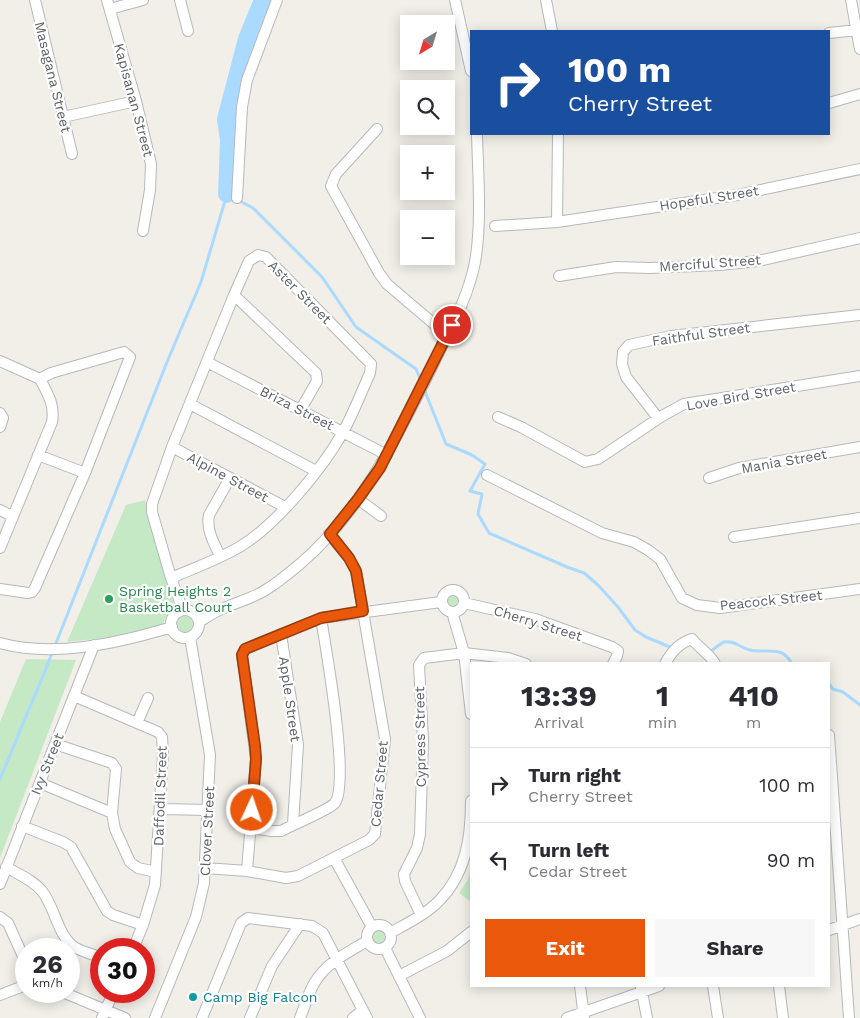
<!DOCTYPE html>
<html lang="en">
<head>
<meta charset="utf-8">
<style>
  body { margin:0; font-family:"Work Sans",sans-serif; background:#f7f7f7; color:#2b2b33; height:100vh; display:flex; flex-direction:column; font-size:19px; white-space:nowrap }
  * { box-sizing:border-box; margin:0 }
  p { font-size:16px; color:#7c7c81 }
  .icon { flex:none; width:28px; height:28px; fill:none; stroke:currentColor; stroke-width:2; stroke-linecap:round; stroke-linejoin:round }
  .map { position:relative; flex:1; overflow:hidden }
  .details { position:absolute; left:470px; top:662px; width:360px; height:325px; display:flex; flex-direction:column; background:#fff; border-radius:0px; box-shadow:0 2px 12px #0003 }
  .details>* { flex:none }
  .top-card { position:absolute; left:470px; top:30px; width:360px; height:105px; border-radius:0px; box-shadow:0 2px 12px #0003; background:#1a4fa0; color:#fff; overflow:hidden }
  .needle { width:32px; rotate:218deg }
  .fabs { position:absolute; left:400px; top:15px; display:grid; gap:10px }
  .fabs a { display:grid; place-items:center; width:55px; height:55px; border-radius:0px; background:#fff; box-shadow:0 2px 12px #0003; font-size:25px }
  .speed { position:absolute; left:15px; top:938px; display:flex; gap:10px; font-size:25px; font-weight:700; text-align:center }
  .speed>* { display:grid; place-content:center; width:65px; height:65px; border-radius:50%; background:#fff; box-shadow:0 2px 12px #0003; line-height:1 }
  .speed small { font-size:12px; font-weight:400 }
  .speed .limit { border:8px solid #d22; background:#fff; color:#111 }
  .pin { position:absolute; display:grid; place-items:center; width:42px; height:42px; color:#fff; margin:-21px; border:2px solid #fff; border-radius:50%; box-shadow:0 1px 5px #0007 }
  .me { position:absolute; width:55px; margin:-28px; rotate:3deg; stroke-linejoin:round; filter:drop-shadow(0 0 4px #0008) }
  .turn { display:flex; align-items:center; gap:18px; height:105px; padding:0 15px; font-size:22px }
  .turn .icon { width:65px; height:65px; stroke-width:2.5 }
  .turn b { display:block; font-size:35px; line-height:42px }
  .eta { display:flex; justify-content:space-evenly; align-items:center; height:85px; text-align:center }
  .eta b { font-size:30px; font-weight:700; line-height:35px }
  .action { display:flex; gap:10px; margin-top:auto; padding:10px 15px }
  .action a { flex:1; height:58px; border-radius:0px; background:#ea580c; color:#fff; font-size:20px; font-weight:700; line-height:58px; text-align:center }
  .action a+a { background:#f7f7f7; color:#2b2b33 }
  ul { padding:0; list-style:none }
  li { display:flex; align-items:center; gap:15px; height:75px; padding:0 15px; border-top:1px solid #e1e1e2 }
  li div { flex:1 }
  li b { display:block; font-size:19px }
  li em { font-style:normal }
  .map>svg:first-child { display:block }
  .green { fill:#c5e8c5 }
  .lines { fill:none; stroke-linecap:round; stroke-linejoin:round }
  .stream { stroke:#aadaff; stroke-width:3 }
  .river { stroke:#aadaff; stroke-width:18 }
  .minor-casing { stroke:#b5b8bc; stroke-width:12 }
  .minor { stroke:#fff; stroke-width:10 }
  .route-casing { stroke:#983908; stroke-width:12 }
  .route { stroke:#ea580c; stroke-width:9 }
  .leisure-dot { fill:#2e9e5b; stroke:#fff; stroke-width:2 }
  .culture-dot { fill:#0f9aa8; stroke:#fff; stroke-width:2 }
  .labels { text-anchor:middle; stroke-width:4.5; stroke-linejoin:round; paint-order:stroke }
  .street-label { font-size:14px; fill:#5f6368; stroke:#fff }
  .leisure-label { font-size:14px; fill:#27864d; stroke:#fff; text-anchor:start }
  .culture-label { font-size:14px; fill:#0d838f; stroke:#fff; text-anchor:start }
</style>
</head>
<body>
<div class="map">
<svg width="860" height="1018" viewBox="0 0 860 1018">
  <rect width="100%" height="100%" fill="#f1efe8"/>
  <path class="green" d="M 145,500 L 175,609 C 168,613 165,616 163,624 L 121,636 L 67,642 L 126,505 Z
    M443 601a10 10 0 1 1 20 0a10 10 0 1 1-20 0Z
    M173 624a12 12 0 1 1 24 0a12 12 0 1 1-24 0Z
    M 26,659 L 76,660 L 0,858 L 0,722 Z
    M 471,870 L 471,902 L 459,893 L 467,881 Z
    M369 937a10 10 0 1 1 20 0a10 10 0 1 1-20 0Z"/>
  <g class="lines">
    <path class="stream" d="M 424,389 L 446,444 L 472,455 L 485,464 L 470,491 L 482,494 L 478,514 L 489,533 L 567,567 L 584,573 L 598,585 L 618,607 L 635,630 L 646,637 L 670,647
      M 708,654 C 713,650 719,644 724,642 C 734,640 741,648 750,650 C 765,654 782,644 792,664
      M 829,684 L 833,689 L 843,692 L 860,705
      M 0,779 L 45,671 L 167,362 L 201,282 L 227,194 L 253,208 L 322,277 L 356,327 L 416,369 L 422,383"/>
    <path class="river" d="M 227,194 L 229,140 L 226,119 L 247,39 L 263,0"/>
    <g class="minor-casing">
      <path id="minor" d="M 35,0 L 72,154
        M 107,0 L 136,101 L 151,164 L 150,190 L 143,231
        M 180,0 L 188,31
        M 455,0 L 471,71
        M 546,0 L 552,31
        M 851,0 L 860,49
        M 110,9 L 143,0
        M 829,33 L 857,30
        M 829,103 L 860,94
        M 63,117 L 136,101
        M 377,129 L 336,174 L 331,186 L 379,273 L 387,284 L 447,335
        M 237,198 L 242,107 L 247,80 L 277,0
        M 557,222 L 558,134
        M 495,226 L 557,222 L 737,195 L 860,169
        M 559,276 L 616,267 L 650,268 L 719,265 L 758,261 L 860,238
        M 234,295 L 316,373 L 317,381 L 301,409
        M 0,361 L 40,379 C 48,394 55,405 52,422 L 0,548
        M 207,362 L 387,455
        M 190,404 L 316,471
        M 0,413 L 3,418 L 0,427
        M 498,417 L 521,427 L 585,462 L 598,459 L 662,416 L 684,404 L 860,376
        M 658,418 L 626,377 L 622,364 L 623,352 L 629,345 L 671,336 L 860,315
        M 172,447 L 285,507
        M 38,455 L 85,473
        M 487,475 L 602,533 L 634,542 L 648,550 L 660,559 L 682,598 L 697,605 L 720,608 L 860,589
        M 709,478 L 739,468 L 860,447
        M 358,499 L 381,516
        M 0,510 L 12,516
        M 734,537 L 860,518
        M 220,556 C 214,543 206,530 209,515 L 230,478
        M 171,578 C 194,568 220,559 241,546 C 276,525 323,468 343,432 C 353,414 361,393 370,373 L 371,364 L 266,257 L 258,255 L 249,261 L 234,295 L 172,447 L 152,504 L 152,512 L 171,578 L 183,610
        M 0,589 L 28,593 L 32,592 L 35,588 L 85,473 L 130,357 L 124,352 L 51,373 L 40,379
        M442 601a11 11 0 1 1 22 0a11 11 0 1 1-22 0Z
        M 464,603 L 535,619 L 612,647 L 618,651 L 617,656 L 613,664
        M171 624a14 14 0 1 1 28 0a14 14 0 1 1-28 0Z
        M 452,612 L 464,653 L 471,714
        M 199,622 C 207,617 214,612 222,609 C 237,602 254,598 267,589 C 279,582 290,572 300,564 C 361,512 397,437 432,367 C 448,333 468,299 475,262 C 482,223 478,174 477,134
        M 281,634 L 298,745 L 293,824
        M 0,643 C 54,658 119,643 172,627
        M 665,664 C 671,652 679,643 692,639 C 698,647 712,656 715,664
        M 74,696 L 158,732 L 162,737 L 163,753 L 155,885 L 143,925 L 133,949
        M 137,723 L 148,698
        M 829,735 L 849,1018
        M 55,744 L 112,763 L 116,769 L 112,813 L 115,829 L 130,862 L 138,868 L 156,872
        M 40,783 L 112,813
        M 161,809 L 208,810
        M 22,826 L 63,842 L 71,847 L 107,911 L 113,915 L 143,925
        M 251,828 L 272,831 L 281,831 C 292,825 329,810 335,803 C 350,780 326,650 321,618
        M 334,858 L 372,927
        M 6,867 C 18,874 33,880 42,891 C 55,907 58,938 76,948 C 83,952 93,954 101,958
        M 205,868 L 247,871 L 286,878 L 298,876 L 369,840 L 375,834 L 385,739 L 356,571 L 349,558 L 329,534
        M 247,871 L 256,759 L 242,655 L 245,649 L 321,618 L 441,602
        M 0,884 L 94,645
        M 421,915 L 405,881 L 404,874 L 417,848 L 420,834 L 423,741 L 419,665 L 424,658 L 464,653 L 508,658 L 526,664
        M 0,917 L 8,923 L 26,963
        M367 937a12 12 0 1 1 24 0a12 12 0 1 1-24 0Z
        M 829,930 L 860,919
        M 390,933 C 406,924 425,915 439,901 C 466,873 471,838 471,801
        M 385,948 L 420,1018
        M 399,976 L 447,951 L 471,932
        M 580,986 L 584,1017
        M 713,986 L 718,1018
        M 779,986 L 783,1018
        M 641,987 L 647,1018
        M 60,991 L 125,1018
        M 0,995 L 26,985
        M 102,1018 L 114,991
        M 155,1018 L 196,917 L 204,883 L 210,755 L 190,637
        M 202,1018 L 241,923 L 248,918 L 312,926 L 323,933 L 367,1018
        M 250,1018 L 272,966 L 300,924
        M 300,1018 C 305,1006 308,993 315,982 C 327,962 349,952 367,941
        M 353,1018 L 363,1010
        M 567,1018 L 659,986"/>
    </g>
    <use href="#minor" class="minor"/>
  </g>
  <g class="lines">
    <g class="route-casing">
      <path id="route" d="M 252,810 L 256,759 L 255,746 L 242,655 L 245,649 L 321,618 L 363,611 L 356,571 L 349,558 L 330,534 L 358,499 L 380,468 L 452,325"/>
    </g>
    <use href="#route" class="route"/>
  </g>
  <circle class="leisure-dot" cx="109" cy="599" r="5"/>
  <circle class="culture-dot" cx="193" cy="997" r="5"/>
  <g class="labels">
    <g class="street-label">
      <text transform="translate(53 77) rotate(76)" y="5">Masagana Street</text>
      <text transform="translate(134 100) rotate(75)" y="5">Kapisanan Street</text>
      <text transform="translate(709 198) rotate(-9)" y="5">Hopeful Street</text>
      <text transform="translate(710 263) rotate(-4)" y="5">Merciful Street</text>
      <text transform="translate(300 292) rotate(45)" y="5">Aster Street</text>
      <text transform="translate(701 334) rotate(-8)" y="5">Faithful Street</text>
      <text transform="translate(741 396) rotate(-10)" y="5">Love Bird Street</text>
      <text transform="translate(297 408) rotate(27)" y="5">Briza Street</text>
      <text transform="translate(784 461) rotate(-10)" y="5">Mania Street</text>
      <text transform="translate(228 477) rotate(28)" y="5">Alpine Street</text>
      <text transform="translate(771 600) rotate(-6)" y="5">Peacock Street</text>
      <text transform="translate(538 623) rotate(17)" y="5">Cherry Street</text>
      <text transform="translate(290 699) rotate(82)" y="5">Apple Street</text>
      <text transform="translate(420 737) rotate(-91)" y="5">Cypress Street</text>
      <text transform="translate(47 764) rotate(-68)" y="5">Ivy Street</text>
      <text transform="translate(379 784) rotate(-85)" y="5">Cedar Street</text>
      <text transform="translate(160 796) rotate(-88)" y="5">Daffodil Street</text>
      <text transform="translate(207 831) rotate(-87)" y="5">Clover Street</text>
    </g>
    <g class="leisure-label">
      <text x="119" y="596">Spring Heights 2<tspan x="119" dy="16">Basketball Court</tspan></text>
    </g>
    <g class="culture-label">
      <text x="203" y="1002">Camp Big Falcon</text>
    </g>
  </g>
</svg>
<div class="fabs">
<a><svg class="needle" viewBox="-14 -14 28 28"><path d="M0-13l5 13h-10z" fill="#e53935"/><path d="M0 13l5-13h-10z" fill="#7c7c81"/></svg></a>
<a><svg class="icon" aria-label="search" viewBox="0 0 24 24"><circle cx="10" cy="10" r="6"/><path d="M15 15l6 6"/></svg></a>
<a>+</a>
<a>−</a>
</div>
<div class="speed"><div>26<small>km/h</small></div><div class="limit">30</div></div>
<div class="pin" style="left:452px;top:325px;background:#d93025"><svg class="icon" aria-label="arrive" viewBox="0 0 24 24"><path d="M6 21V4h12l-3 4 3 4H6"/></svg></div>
<svg class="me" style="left:252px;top:810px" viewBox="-20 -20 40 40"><circle r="17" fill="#ea580c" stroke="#fff" stroke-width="3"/><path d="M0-11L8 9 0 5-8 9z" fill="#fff"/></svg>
<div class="top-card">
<div class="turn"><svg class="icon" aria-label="right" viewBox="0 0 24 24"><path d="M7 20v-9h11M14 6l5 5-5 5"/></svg><div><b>100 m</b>Cherry Street</div></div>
</div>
<section class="details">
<div class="eta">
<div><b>13:39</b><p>Arrival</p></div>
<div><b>1</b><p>min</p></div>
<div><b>410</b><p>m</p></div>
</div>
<ul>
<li><svg class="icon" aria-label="right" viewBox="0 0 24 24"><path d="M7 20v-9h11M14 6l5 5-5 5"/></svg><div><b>Turn right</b><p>Cherry Street</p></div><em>100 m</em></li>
<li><svg class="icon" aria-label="left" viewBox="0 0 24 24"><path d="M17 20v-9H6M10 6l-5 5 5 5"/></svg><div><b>Turn left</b><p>Cedar Street</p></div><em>90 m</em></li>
</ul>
<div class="action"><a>Exit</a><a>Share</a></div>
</section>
</div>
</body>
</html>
